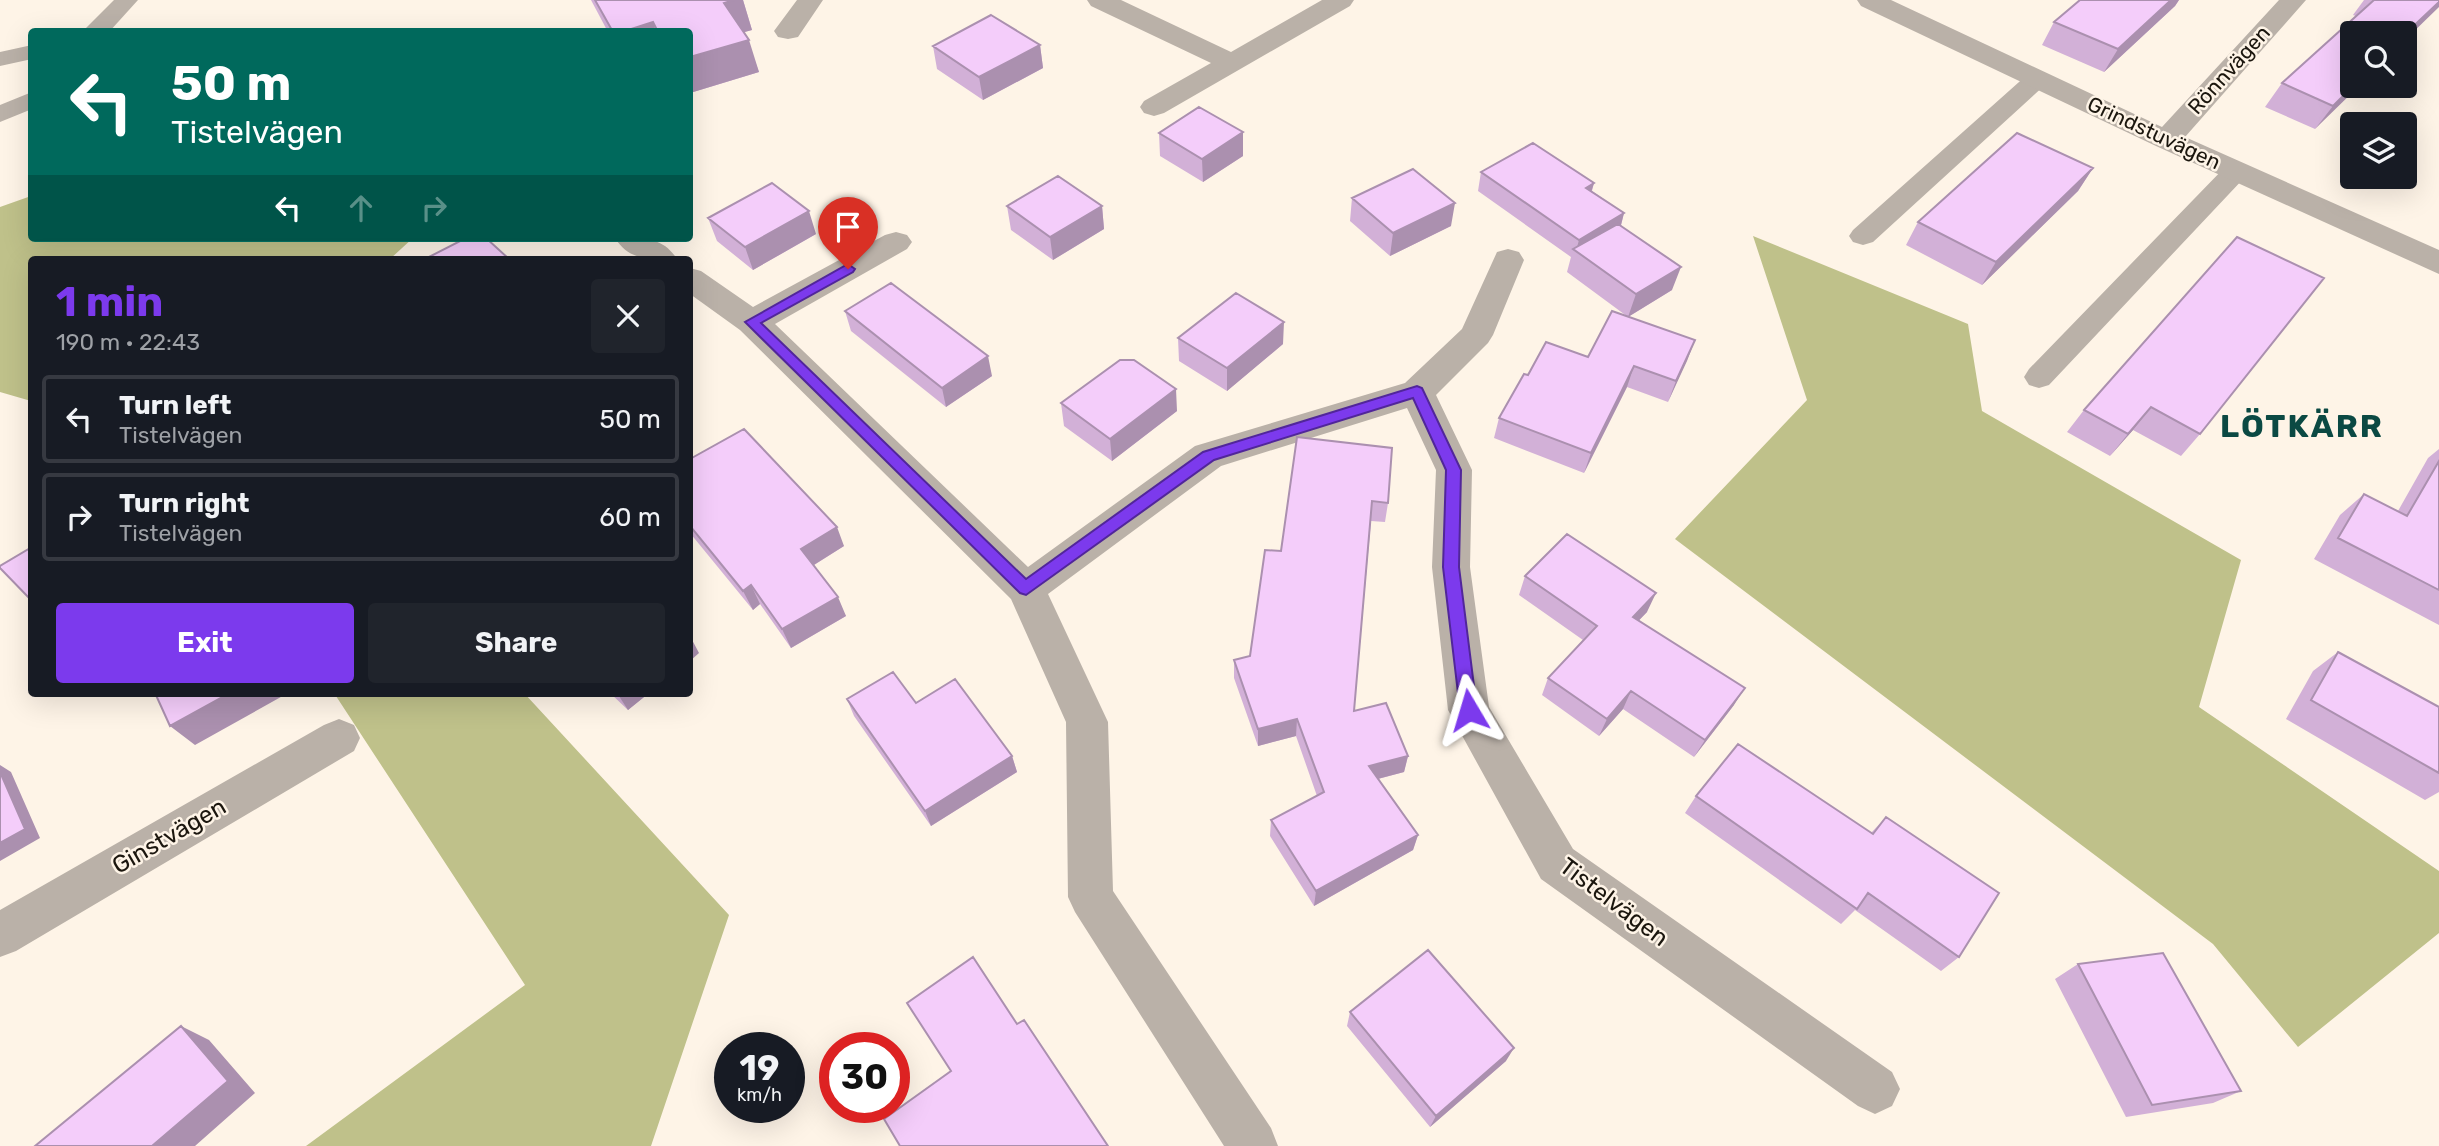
<!DOCTYPE html>
<html lang="en">
<head>
<meta charset="utf-8">
<style>
  body { margin:0; font-family:Rubik,sans-serif; background:#20242c; color:#f1f3f6; height:100vh; display:flex; flex-direction:column; font-size:26px; white-space:nowrap }
  * { box-sizing:border-box; margin:0 }
  p { font-size:23px; color:#9ea1a6 }
  .icon { flex:none; width:38px; height:38px; fill:none; stroke:currentColor; stroke-width:2; stroke-linecap:round; stroke-linejoin:round }
  .map { position:relative; flex:1; overflow:hidden }
  .drawer { position:absolute; left:28px; top:256px; width:665px; height:441px; display:flex; flex-direction:column; background:#171b24; border-radius:7px; box-shadow:0 7px 28px #0002 }
  .drawer>* { flex:none }
  .guide { position:absolute; left:28px; top:28px; width:665px; height:214px; border-radius:7px; box-shadow:0 7px 28px #0002; background:#00695c; color:#fff; overflow:hidden }
  .buttons { position:absolute; left:2340px; top:21px; display:grid; gap:14px }
  .buttons a { display:grid; place-items:center; width:77px; height:77px; border-radius:7px; background:#171b24; box-shadow:0 7px 28px #0002; font-size:35px }
  .speed { position:absolute; left:714px; top:1032px; display:flex; gap:14px; font-size:35px; font-weight:700; text-align:center }
  .speed>* { display:grid; place-content:center; width:91px; height:91px; border-radius:50%; background:#171b24; box-shadow:0 7px 28px #0002; line-height:1 }
  .speed small { font-size:18px; font-weight:400 }
  .speed .limit { border:10px solid #d22; background:#fff; color:#111 }
  .pin { position:absolute; display:grid; place-items:center; width:60px; height:60px; color:#fff; margin:-72px -30px; border-radius:50% 50% 50% 0; rotate:-45deg; box-shadow:0 0 7px #0007 }
  .pin .icon { rotate:45deg }
  .me { position:absolute; width:77px; margin:-38px; rotate:353deg; stroke-linejoin:round; filter:drop-shadow(0 0 5px #0008) }
  .turn { display:flex; align-items:center; gap:24px; height:147px; padding:0 28px; font-size:32px }
  .turn .icon { width:91px; height:91px; stroke-width:2.5 }
  .turn b { display:block; font-size:49px; line-height:60px }
  .lanes { display:flex; align-items:center; height:66px; padding:0 28px; background:#0003; justify-content:center; gap:35px; direction:ltr }
  .lanes .off { opacity:.35 }
  .round { display:grid; place-items:center; flex:none; width:74px; height:74px; border-radius:7px; background:#20242c }
  .overview { display:flex; align-items:center; justify-content:space-between; height:119px; padding:0 28px }
  h1 { font-size:42px; font-weight:700; line-height:52px; color:#7c3aed }
  .primary-button { display:flex; gap:14px; margin-top:auto; padding:14px 28px }
  .primary-button a { flex:1; height:80px; border-radius:7px; background:#7c3aed; color:#fff; font-size:28px; font-weight:700; line-height:80px; text-align:center }
  .primary-button a+a { background:#20242c; color:#f1f3f6 }
  ul { padding:0; list-style:none }
  li { display:flex; align-items:center; gap:21px; height:88px; margin:0 14px 10px; padding:0 14px; border:4px solid #363941; border-radius:7px }
  li div { flex:1 }
  li b { display:block; font-size:26px }
  li em { font-style:normal }
  .map>svg:first-child { display:block }
  .forest { fill:#bfc18a }
  .lines { fill:none; stroke-linecap:round; stroke-linejoin:round }
  .lane { fill:#bab1a8; fill-rule:evenodd }
  .street { fill:#bab1a8; fill-rule:evenodd }
  .wall { fill:#d2b0d7 }
  .shaded-wall { fill:#ab90af }
  .building { fill:#f4cdfa; stroke:#ab90af; stroke-width:2 }
  .route { fill:#7c3aed; stroke:#51269a; stroke-width:2 }
  .labels { text-anchor:middle; stroke-width:5; stroke-linejoin:round; paint-order:stroke }
  .far-street-label { font-size:21px; fill:#1b160e; stroke:#fef4e7 }
  .street-label { font-size:24px; fill:#1b160e; stroke:#fef4e7 }
  .district-label { font-size:32px; font-weight:bold; letter-spacing:2px; fill:#0b4943; stroke:#fef4e7 }
</style>
</head>
<body>
<div class="map">
<svg width="2439" height="1146" viewBox="0 0 2439 1146">
  <rect width="100%" height="100%" fill="#fef4e7"/>
  <path class="forest" d="M 31,196 L 32,238 L 413,238 L 390,259 L 32,259 L 31,401 L 0,392 L 0,207 Z
    M 1753,236 L 1968,324 L 1982,411 L 2241,560 L 2199,707 L 2439,871 L 2439,933 L 2298,1047 L 2213,944 L 1675,539 L 1807,400 Z
    M 334,693 L 524,693 L 729,915 L 651,1146 L 306,1146 L 525,985 Z"/>
  <g class="lines">
    <path class="lane" d="M 114,0 L 138,0 L 109,32 L 82,32 Z
      M 32,45 L 32,59 L 0,66 L 0,52 Z
      M 2037,72 L 2046,74 L 2049,79 L 2046,84 L 1873,242 L 1863,245 L 1853,242 L 1849,236 L 1853,230 L 2028,74 Z
      M 32,92 L 32,109 L 0,122 L 0,105 Z
      M 2236,163 L 2245,165 L 2249,171 L 2245,177 L 2049,385 L 2039,388 L 2029,385 L 2024,377 L 2029,369 L 2227,165 Z"/>
    <path class="street" d="M 797,0 L 823,0 L 798,37 L 788,39 L 778,37 L 774,31 Z
      M 1087,0 L 1121,0 L 1231,52 L 1322,0 L 1354,0 L 1350,6 L 1164,113 L 1154,116 L 1144,113 L 1140,107 L 1144,101 L 1211,63 L 1091,6 Z
      M 1857,0 L 1891,0 L 2162,127 L 2279,0 L 2306,0 L 2185,137 L 2439,250 L 2439,274 L 2156,146 L 1861,6 Z
      M 896,232 L 907,235 L 912,242 L 907,249 L 775,324 L 1028,567 L 1195,446 L 1405,383 L 1462,329 L 1497,252 L 1508,249 L 1519,252 L 1524,260 L 1493,335 L 1488,343 L 1436,395 L 1472,470 L 1470,567 L 1489,707 L 1573,849 L 1892,1072 L 1900,1089 L 1892,1106 L 1875,1114 L 1858,1106 L 1541,879 L 1448,710 L 1432,567 L 1436,470 L 1407,408 L 1221,466 L 1048,594 L 1108,722 L 1113,891 L 1271,1128 L 1278,1146 L 1224,1146 L 1075,912 L 1068,897 L 1066,722 L 1011,599 L 740,330 L 690,294 L 690,268 L 701,271 L 753,307 L 885,235 Z
      M 615,238 C 640,238 662,235 677,259 C 652,259 630,262 615,238 Z
      M 339,719 L 354,725 L 360,738 L 354,751 L 16,951 L 0,957 L 0,910 L 324,725 Z"/>
  </g>
  <path class="wall" d="M 591,0 L 743,0 L 752,30 L 744,32 L 759,72 L 690,93 L 690,32 L 608,32 Z
    M 2080,0 L 2179,0 L 2175,6 L 2104,72 L 2042,45 L 2054,22 Z
    M 2364,0 L 2439,0 L 2352,86 L 2315,129 L 2265,107 L 2282,83 L 2356,16 L 2353,15 Z
    M 1040,45 L 1043,68 L 983,100 L 937,69 L 933,46 Z
    M 1159,133 L 1243,156 L 1203,182 L 1160,156 Z
    M 2093,168 L 2078,191 L 1982,285 L 1906,245 L 1918,222 Z
    M 1481,172 L 1594,183 L 1592,191 L 1624,213 L 1621,225 L 1672,290 L 1628,317 L 1695,340 L 1668,402 L 1627,387 L 1584,473 L 1494,438 L 1499,418 L 1528,375 L 1588,357 L 1628,317 L 1567,272 L 1571,257 L 1478,191 Z
    M 1352,198 L 1451,226 L 1390,256 L 1350,221 Z
    M 1007,206 L 1102,206 L 1104,229 L 1053,260 L 1011,230 Z
    M 708,218 L 816,234 L 753,270 L 717,241 Z
    M 2237,237 L 2200,434 L 2181,456 L 2133,430 L 2110,456 L 2067,432 L 2084,410 Z
    M 845,311 L 992,376 L 946,407 L 851,331 Z
    M 1178,338 L 1283,344 L 1227,391 L 1179,361 Z
    M 1061,403 L 1177,411 L 1112,461 L 1064,426 Z
    M 1297,437 L 1388,503 L 1385,522 L 1371,521 L 1354,711 L 1408,756 L 1404,772 L 1378,779 L 1418,835 L 1413,850 L 1314,906 L 1270,836 L 1271,820 L 1317,796 L 1296,736 L 1258,746 L 1234,678 L 1234,660 L 1250,656 L 1281,551 Z
    M 2439,449 L 2439,625 L 2314,559 L 2340,515 L 2364,494 L 2398,511 L 2428,458 Z
    M 690,459 L 844,546 L 814,565 L 846,616 L 791,648 L 760,604 L 753,610 L 690,533 Z
    M 1525,576 L 1647,612 L 1639,620 L 1734,705 L 1694,757 L 1623,709 L 1599,736 L 1542,695 L 1548,678 L 1583,640 L 1519,595 Z
    M 2338,652 L 2439,707 L 2439,792 L 2425,800 L 2286,719 L 2313,671 Z
    M 610,693 L 649,693 L 628,710 Z
    M 847,699 L 916,703 L 1012,756 L 1017,772 L 931,826 L 854,716 Z
    M 1696,796 L 1871,833 L 1886,817 L 1959,957 L 1941,971 L 1855,910 L 1841,924 L 1685,813 Z
    M 2078,964 L 2241,1091 L 2213,1103 L 2126,1117 L 2055,979 Z
    M 1350,1012 L 1506,1061 L 1430,1127 L 1347,1026 Z"/>
  <path class="shaded-wall" d="M 734,0 L 743,0 L 752,30 L 734,35 L 724,3 Z
    M 2171,0 L 2179,0 L 2175,6 L 2104,72 L 2118,49 Z
    M 2439,2 L 2439,7 L 2404,41 L 2404,35 Z
    M 653,22 L 656,32 L 622,32 Z
    M 749,40 L 759,72 L 690,93 L 690,57 Z
    M 1040,45 L 1043,68 L 983,100 L 979,77 Z
    M 2353,86 L 2359,86 L 2315,129 L 2333,106 Z
    M 1243,132 L 1243,156 L 1203,182 L 1202,159 Z
    M 2093,168 L 2078,191 L 1982,285 L 1996,262 Z
    M 1594,183 L 1588,202 L 1586,188 Z
    M 1455,203 L 1451,226 L 1390,256 L 1393,233 Z
    M 1102,206 L 1104,229 L 1053,260 L 1050,237 Z
    M 809,211 L 816,234 L 753,270 L 745,247 Z
    M 1624,213 L 1619,233 L 1576,251 L 1579,240 Z
    M 1681,267 L 1672,290 L 1628,317 L 1636,294 Z
    M 1284,322 L 1283,344 L 1227,391 L 1227,368 Z
    M 1695,340 L 1687,361 L 1668,402 L 1676,381 Z
    M 988,356 L 992,376 L 946,407 L 942,388 Z
    M 1634,366 L 1627,387 L 1584,473 L 1591,453 Z
    M 1176,389 L 1177,411 L 1112,461 L 1110,439 Z
    M 2151,407 L 2133,430 L 2110,456 L 2128,434 Z
    M 837,527 L 844,546 L 809,568 L 801,549 Z
    M 751,585 L 760,604 L 753,610 L 743,591 Z
    M 1656,593 L 1647,612 L 1625,635 L 1633,617 Z
    M 838,597 L 846,616 L 791,648 L 782,629 Z
    M 690,636 L 699,653 L 690,661 Z
    M 1745,688 L 1734,705 L 1694,757 L 1705,740 Z
    M 1631,691 L 1623,709 L 1599,736 L 1607,719 Z
    M 230,693 L 288,693 L 195,745 L 170,726 Z
    M 617,693 L 649,693 L 628,710 Z
    M 1297,719 L 1296,736 L 1258,746 L 1258,729 Z
    M 1012,756 L 1017,772 L 931,826 L 925,811 Z
    M 1408,756 L 1404,772 L 1366,782 L 1369,766 Z
    M 0,765 L 11,772 L 40,838 L 0,861 Z
    M 1418,835 L 1413,850 L 1314,906 L 1316,891 Z
    M 181,1026 L 209,1040 L 255,1093 L 195,1146 L 152,1146 Z
    M 1514,1048 L 1506,1061 L 1430,1127 L 1436,1116 Z"/>
  <path class="building" d="M 595,0 L 734,0 L 724,3 L 749,40 L 690,57 L 690,32 L 658,32 L 653,22 L 622,32 L 613,32 Z
    M 2080,0 L 2171,0 L 2118,49 L 2054,22 Z
    M 2374,0 L 2439,0 L 2439,2 L 2404,35 L 2404,33 L 2352,33 L 2352,86 L 2353,86 L 2333,106 L 2282,83 Z
    M 991,15 L 1040,45 L 979,77 L 933,46 Z
    M 1199,107 L 1243,132 L 1202,159 L 1159,133 Z
    M 2017,133 L 2093,168 L 1996,262 L 1918,222 Z
    M 1533,143 L 1594,183 L 1586,188 L 1624,213 L 1579,240 L 1481,172 Z
    M 1413,169 L 1455,203 L 1393,233 L 1352,198 Z
    M 1058,176 L 1102,206 L 1050,237 L 1007,206 Z
    M 772,183 L 809,211 L 745,247 L 708,218 Z
    M 1618,224 L 1681,267 L 1636,294 L 1573,249 Z
    M 2237,237 L 2324,278 L 2200,434 L 2151,407 L 2128,434 L 2084,410 Z
    M 466,238 L 486,238 L 509,259 L 425,259 Z
    M 891,283 L 988,356 L 942,388 L 845,311 Z
    M 1236,293 L 1284,322 L 1227,368 L 1178,338 Z
    M 1612,311 L 1695,340 L 1676,381 L 1634,366 L 1591,453 L 1499,418 L 1524,374 L 1528,375 L 1546,342 L 1588,357 Z
    M 1120,360 L 1134,360 L 1176,389 L 1110,439 L 1061,403 Z
    M 744,429 L 837,527 L 801,549 L 838,597 L 782,629 L 751,585 L 743,591 L 690,526 L 690,459 Z
    M 1297,437 L 1392,448 L 1388,503 L 1372,501 L 1354,711 L 1386,703 L 1408,756 L 1369,766 L 1418,835 L 1316,891 L 1271,820 L 1324,792 L 1297,719 L 1258,729 L 1234,660 L 1250,656 L 1265,550 L 1281,551 Z
    M 2439,461 L 2439,590 L 2338,538 L 2364,494 L 2407,516 Z
    M 1567,534 L 1656,593 L 1633,617 L 1745,688 L 1705,740 L 1631,691 L 1607,719 L 1548,678 L 1597,626 L 1525,576 Z
    M 32,547 L 32,601 L 0,568 L 0,566 Z
    M 2338,652 L 2439,707 L 2439,773 L 2311,700 Z
    M 893,672 L 916,703 L 955,679 L 1012,756 L 925,811 L 847,699 Z
    M 155,693 L 230,693 L 170,726 Z
    M 1738,744 L 1873,834 L 1886,817 L 1999,893 L 1959,957 L 1868,893 L 1857,909 L 1696,796 Z
    M 0,772 L 25,829 L 0,843 Z
    M 1428,950 L 1514,1048 L 1436,1116 L 1350,1012 Z
    M 2163,953 L 2241,1091 L 2152,1105 L 2078,964 Z
    M 973,957 L 1017,1024 L 1024,1020 L 1108,1146 L 900,1146 L 884,1119 L 951,1071 L 907,1003 Z
    M 181,1026 L 228,1081 L 152,1146 L 35,1146 Z"/>
  <path class="route" d="M 848,264 L 855,269 L 853,272 L 761,323 L 1026,579 L 1203,452 L 1417,386 L 1422,388 L 1461,470 L 1459,567 L 1477,710 L 1475,716 L 1469,718 L 1463,716 L 1460,710 L 1443,567 L 1446,470 L 1413,398 L 1214,460 L 1026,595 L 1020,593 L 745,322 Z"/>
  <g class="labels">
    <g class="far-street-label">
      <text transform="translate(2229 70) rotate(-48)" y="7">Rönnvägen</text>
      <text transform="translate(2154 133) rotate(25)" y="7">Grindstuvägen</text>
    </g>
    <g class="street-label">
      <text transform="translate(169 836) rotate(-30)" y="8">Ginstvägen</text>
      <text transform="translate(1614 902) rotate(37)" y="8">Tistelvägen</text>
    </g>
    <g class="district-label">
      <text x="2302" y="437">LÖTKÄRR</text>
    </g>
  </g>
</svg>
<div class="buttons">
<a><svg class="icon" aria-label="search" viewBox="0 0 24 24"><circle cx="10" cy="10" r="6"/><path d="M15 15l6 6"/></svg></a>
<a><svg class="icon" aria-label="layers" viewBox="0 0 24 24"><path d="M12 4l9 5-9 5-9-5zM3 14l9 5 9-5"/></svg></a>
</div>
<div class="speed"><div>19<small>km/h</small></div><div class="limit">30</div></div>
<div class="pin" style="left:848px;top:269px;background:#d93025"><svg class="icon" aria-label="arrive" viewBox="0 0 24 24"><path d="M6 21V4h12l-3 4 3 4H6"/></svg></div>
<svg class="me" style="left:1469px;top:710px" viewBox="-20 -20 40 40"><path d="M0-17L14 15 0 8-14 15z" fill="#7c3aed" stroke="#fff" stroke-width="4"/></svg>
<div class="guide">
<div class="turn"><svg class="icon" aria-label="left" viewBox="0 0 24 24"><path d="M17 20v-9H6M10 6l-5 5 5 5"/></svg><div><b>50 m</b>Tistelvägen</div></div>
<div class="lanes"><svg class="icon" aria-label="left" viewBox="0 0 24 24"><path d="M17 20v-9H6M10 6l-5 5 5 5"/></svg><svg class="icon off" aria-label="ahead" viewBox="0 0 24 24"><path d="M12 20V5M6 11l6-6 6 6"/></svg><svg class="icon off" aria-label="right" viewBox="0 0 24 24"><path d="M7 20v-9h11M14 6l5 5-5 5"/></svg></div>
</div>
<section class="drawer">
<div class="overview"><div><h1>1 min</h1><p>190 m · 22:43</p></div><a class="round"><svg class="icon" aria-label="close" viewBox="0 0 24 24"><path d="M6 6l12 12M18 6L6 18"/></svg></a></div>
<ul>
<li><svg class="icon" aria-label="left" viewBox="0 0 24 24"><path d="M17 20v-9H6M10 6l-5 5 5 5"/></svg><div><b>Turn left</b><p>Tistelvägen</p></div><em>50 m</em></li>
<li><svg class="icon" aria-label="right" viewBox="0 0 24 24"><path d="M7 20v-9h11M14 6l5 5-5 5"/></svg><div><b>Turn right</b><p>Tistelvägen</p></div><em>60 m</em></li>
</ul>
<div class="primary-button"><a>Exit</a><a>Share</a></div>
</section>
</div>
</body>
</html>
